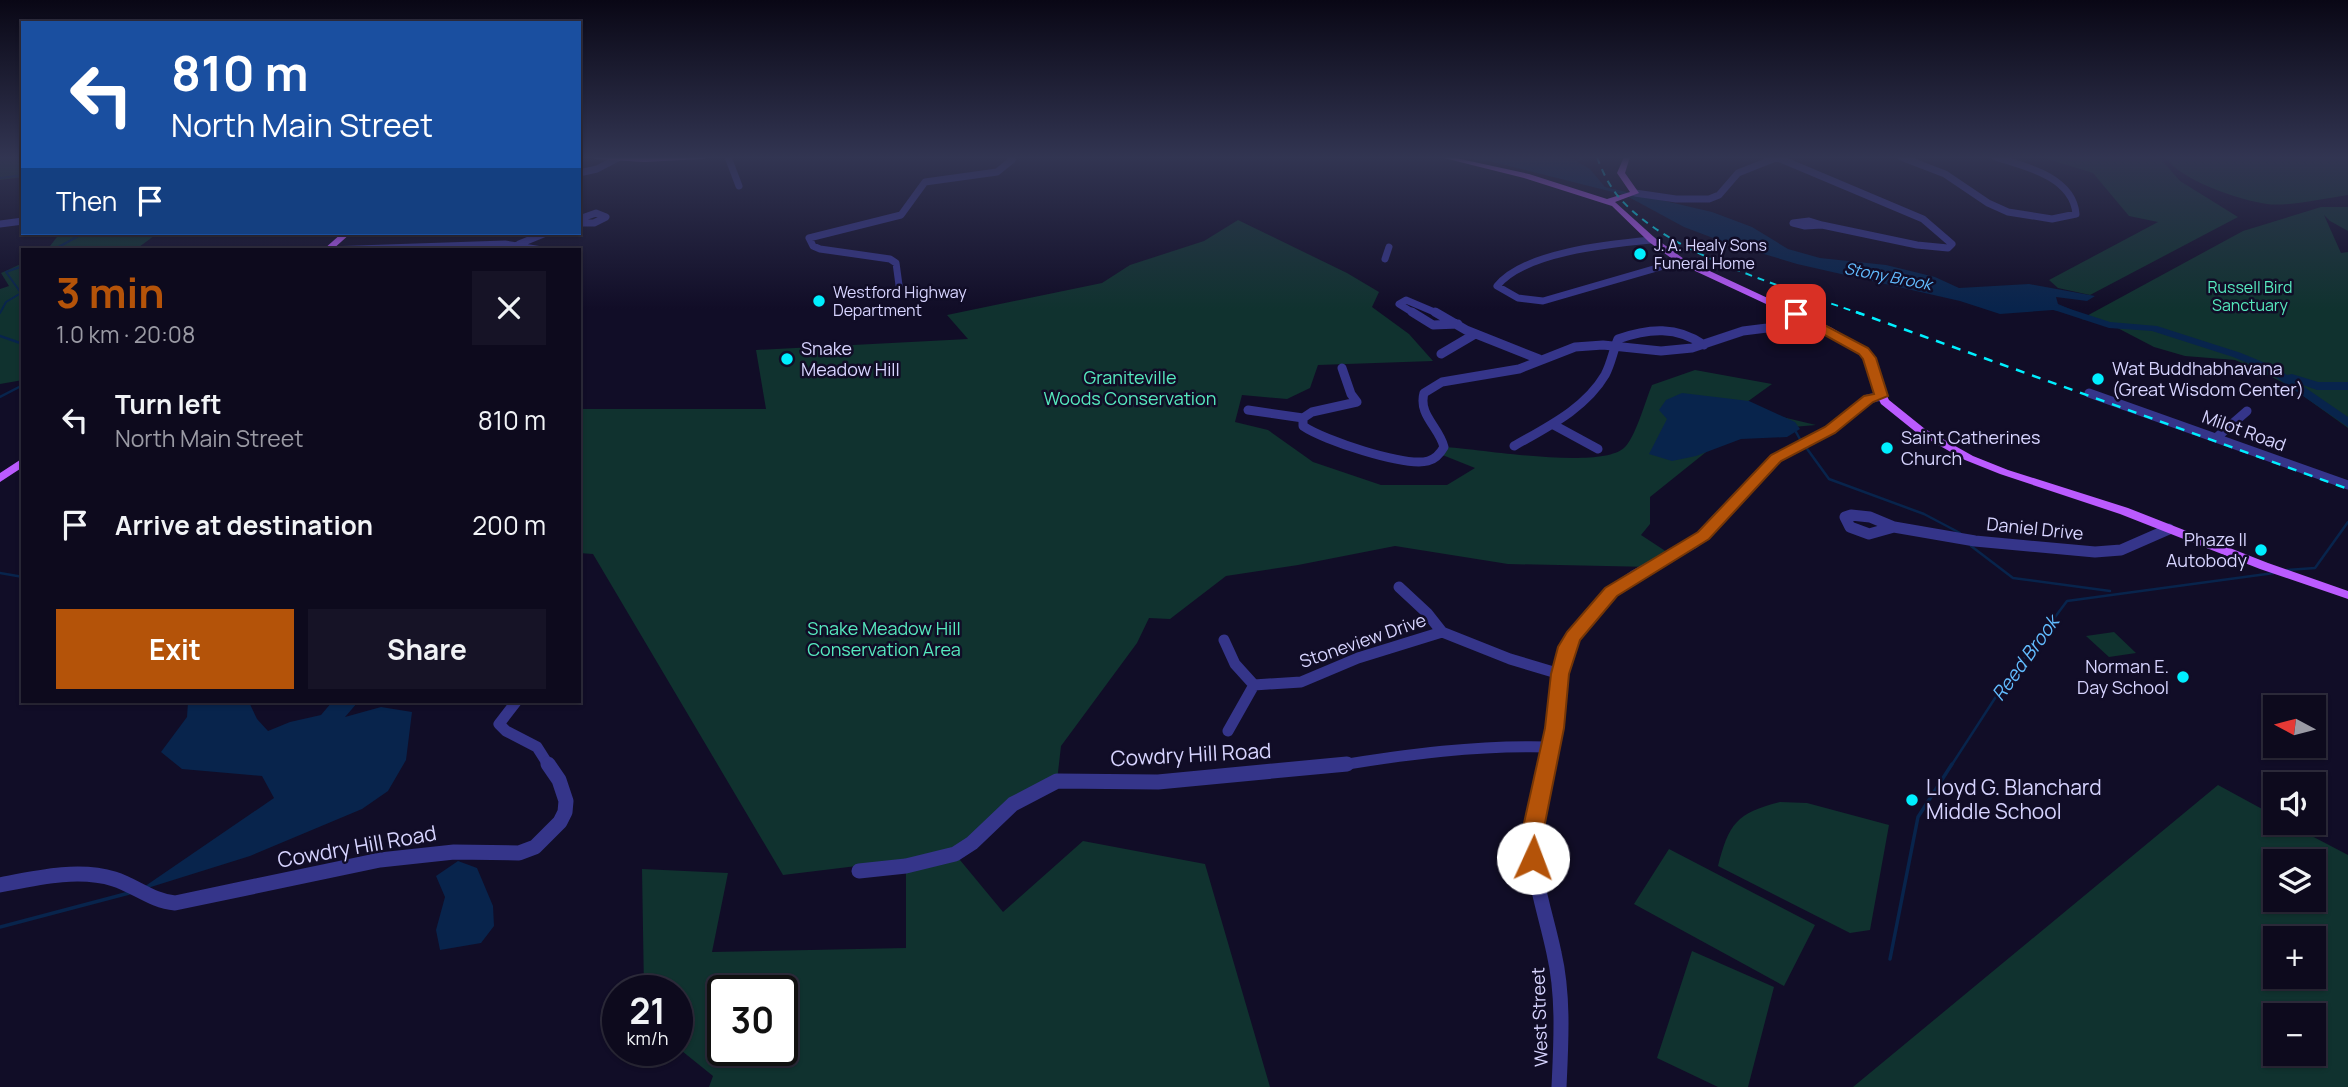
<!DOCTYPE html>
<html lang="en">
<head>
<meta charset="utf-8">
<style>
  body { margin:0; font-family:Manrope,sans-serif; background:#161326; color:#f1f3f6; height:100vh; display:flex; flex-direction:column; font-size:26px; white-space:nowrap }
  * { box-sizing:border-box; margin:0 }
  p { font-size:23px; color:#9a9aa4 }
  .icon { flex:none; width:38px; height:38px; fill:none; stroke:currentColor; stroke-width:2; stroke-linecap:round; stroke-linejoin:round }
  .map { position:relative; flex:1; overflow:hidden }
  .sheet { position:absolute; left:21px; top:248px; width:560px; height:455px; display:flex; flex-direction:column; background:#0d0a1d; border-radius:0px; box-shadow:0 2px 5px #0004,0 0 0 2px #2d2b3b }
  .sheet>* { flex:none }
  .guide { position:absolute; left:21px; top:21px; width:560px; height:214px; border-radius:0px; box-shadow:0 2px 5px #0004,0 0 0 2px #2d2b3b; background:#1a4fa0; color:#fff; overflow:hidden }
  .needle { width:46px; rotate:277deg }
  .controls { position:absolute; left:2263px; top:695px; display:grid; gap:14px }
  .controls a { display:grid; place-items:center; width:63px; height:63px; border-radius:0px; background:#0d0a1d; box-shadow:0 2px 5px #0004,0 0 0 2px #2d2b3b; font-size:35px }
  .speed { position:absolute; left:602px; top:975px; display:flex; gap:14px; font-size:35px; font-weight:700; text-align:center }
  .speed>* { display:grid; place-content:center; width:91px; height:91px; border-radius:50%; background:#0d0a1d; box-shadow:0 2px 5px #0004,0 0 0 2px #2d2b3b; line-height:1 }
  .speed small { font-size:18px; font-weight:400 }
  .speed .limit { border:4px solid #111; border-radius:10px; background:#fff; color:#111 }
  .pin { position:absolute; display:grid; place-items:center; width:60px; height:60px; color:#fff; margin:-30px; border-radius:14px; box-shadow:0 4px 10px #0006 }
  .me { position:absolute; width:77px; margin:-38px; rotate:2deg; stroke-linejoin:round; filter:drop-shadow(0 0 5px #0008) }
  .turn { display:flex; align-items:center; gap:24px; height:147px; padding:0 35px; font-size:32px }
  .turn .icon { width:91px; height:91px; stroke-width:2.5 }
  .turn b { display:block; font-size:49px; line-height:60px }
  .then { display:flex; align-items:center; height:66px; padding:0 35px; background:#0003; gap:14px; font-size:26px }
  .round { display:grid; place-items:center; flex:none; width:74px; height:74px; border-radius:0px; background:#161326 }
  .headline { display:flex; align-items:center; justify-content:space-between; height:119px; padding:0 35px }
  h1 { font-size:42px; font-weight:700; line-height:52px; color:#b45309 }
  .button { display:flex; gap:14px; margin-top:auto; padding:14px 35px }
  .button a { flex:1; height:80px; border-radius:0px; background:#b45309; color:#fff; font-size:28px; font-weight:700; line-height:80px; text-align:center }
  .button a+a { background:#161326; color:#f1f3f6 }
  ul { padding:0; list-style:none }
  li { display:flex; align-items:center; gap:21px; height:105px; padding:0 35px }
  li div { flex:1 }
  li b { display:block; font-size:26px }
  li em { font-style:normal }
  .map>svg:first-child { display:block }
  .green { fill:#10322f; fill-rule:evenodd }
  .water { fill:#08244c }
  .lines { fill:none; stroke-linecap:round; stroke-linejoin:round }
  .stream-far2 { stroke:#08244c; stroke-width:2 }
  .stream-far1 { stroke:#08244c; stroke-width:2.5 }
  .stream { stroke:#08244c; stroke-width:3.5 }
  .river { fill:#08244c; fill-rule:evenodd }
  .minor-far3 { stroke:#35358a; stroke-width:7 }
  .minor-far2 { stroke:#35358a; stroke-width:9 }
  .minor-far1 { stroke:#35358a; stroke-width:11 }
  .minor { stroke:#35358a; stroke-width:15 }
  .major { fill:#bb5bff; fill-rule:evenodd }
  .rail-far1 { stroke:#00efff; stroke-width:2; stroke-dasharray:7 6; stroke-linecap:butt }
  .rail { stroke:#00efff; stroke-width:2.5; stroke-dasharray:9 8; stroke-linecap:butt }
  .route { fill:#b45309; stroke:#753606; stroke-width:2 }
  .poi-dot { fill:#00efff; stroke:#110d27; stroke-width:2.5 }
  .labels { text-anchor:middle; stroke-width:5; stroke-linejoin:round; paint-order:stroke }
  .far-poi-label { font-size:16px; fill:#d7d4ff; stroke:#110d27; text-anchor:start }
  .far-water-label { font-size:16px; font-style:italic; fill:#62bcff; stroke:#110d27 }
  .far-park-label { font-size:16px; fill:#56e9be; stroke:#110d27 }
  .poi-label { font-size:18px; fill:#d7d4ff; stroke:#110d27; text-anchor:start }
  .park-label { font-size:18px; fill:#56e9be; stroke:#110d27 }
  .street-label { font-size:18px; fill:#d7d4ff; stroke:#110d27 }
  .water-label { font-size:19px; font-style:italic; fill:#62bcff; stroke:#110d27 }
  .near-street-label { font-size:21px; fill:#d7d4ff; stroke:#110d27 }
  .near-poi-label { font-size:21px; fill:#d7d4ff; stroke:#110d27; text-anchor:start }
</style>
</head>
<body>
<div class="map">
<svg width="2348" height="1087" viewBox="0 0 2348 1087">
  <rect width="100%" height="100%" fill="#110d27"/>
  <path class="green" d="M 0,157 L 23,157 L 23,177 L 0,180 Z
    M 2041,157 L 2159,157 L 2180,181 L 2238,217 L 2090,295 L 2058,288 L 2049,280 L 2158,222 L 2129,216 L 2093,173 Z
    M 2165,157 L 2348,157 L 2348,195 C 2327,198 2286,207 2267,204 C 2239,200 2180,180 2165,157 Z
    M 2321,207 L 2348,207 L 2348,231 L 2330,221 L 2324,215 L 2341,253 L 2348,252 L 2348,428 L 2288,385 L 2247,365 L 2235,360 L 2185,356 L 2154,347 L 2108,323 L 2081,319 L 2243,231 Z
    M 1238,220 L 1347,273 L 1379,292 L 1372,307 L 1409,334 L 1433,361 L 1318,365 L 1310,388 L 1287,399 L 1242,395 L 1235,422 L 1268,430 L 1313,462 L 1381,485 L 1447,485 L 1475,468 L 1440,454 L 1444,447 C 1481,449 1599,470 1624,448 C 1635,439 1646,399 1652,385 L 1695,370 L 1772,384 L 1740,407 L 1816,425 L 1731,432 L 1650,497 L 1650,524 L 1641,535 L 1673,556 L 1652,567 L 1508,564 L 1395,546 L 1298,565 L 1226,576 L 1170,619 L 1149,618 L 1137,643 L 1061,746 L 1057,781 L 955,854 L 1003,912 L 1083,841 L 1205,864 L 1270,1087 L 709,1087 L 713,1076 L 677,1047 L 677,990 L 644,990 L 642,869 L 728,873 L 712,952 L 906,948 L 906,866 L 947,855 L 783,875 L 593,554 L 579,553 L 579,409 L 766,409 L 756,350 L 968,339 L 947,315 L 1102,283 L 1130,265 L 1204,241 ZM 723,990 L 782,990 L 782,1050 L 723,1050 Z
    M 60,233 L 158,233 L 135,250 L 47,250 Z
    M 23,263 L 23,380 L 0,384 L 0,289 L 9,286 L 1,273 Z
    M 2114,632 L 2136,653 L 2109,657 L 2086,636 Z
    M 2218,785 L 2275,816 L 2275,822 L 2287,823 L 2348,855 L 2348,1087 L 1853,1087 ZM 2275,861 L 2314,861 L 2314,900 L 2275,900 ZM 2275,938 L 2314,938 L 2314,976 L 2275,976 ZM 2275,1015 L 2314,1015 L 2314,1054 L 2275,1054 Z
    M 1780,802 L 1807,803 L 1889,825 L 1870,930 L 1850,933 L 1718,866 C 1729,824 1736,813 1780,802 Z
    M 1669,849 L 1815,925 L 1784,986 L 1634,904 Z
    M 1692,951 L 1774,987 L 1748,1087 L 1718,1087 L 1657,1058 Z"/>
  <path class="water" d="M 1454,157 L 1569,157 L 1590,169 L 1605,187 L 1712,212 L 1752,227 L 1788,249 L 1820,258 L 1886,265 L 1935,277 L 1959,288 L 2029,284 L 2095,296 L 2087,301 L 2056,297 L 2058,304 L 2077,312 L 2074,314 L 2053,310 L 2000,314 L 1960,301 L 1797,264 L 1721,241 L 1684,227 L 1625,195 L 1493,162 Z
    M 1682,393 L 1749,401 L 1795,422 L 1800,429 L 1787,437 L 1741,439 L 1696,456 L 1672,461 L 1649,454 L 1667,419 L 1659,410 L 1666,400 Z
    M 188,702 L 249,702 L 257,719 L 268,731 L 290,722 L 321,715 L 332,702 L 358,702 L 345,717 L 381,707 L 412,712 L 406,760 L 388,791 L 362,809 L 250,856 L 138,891 L 274,798 L 262,776 L 182,769 L 161,752 L 187,717 Z
    M 458,861 L 477,868 L 493,906 L 494,926 L 481,943 L 440,950 L 436,930 L 445,897 L 436,876 Z"/>
  <g class="lines">
    <path class="stream-far2" d="M 1575,162 L 1584,157
      M 0,178 L 23,175
      M 53,250 L 84,233
      M 0,313 L 6,302 L 21,293 L 6,272 L 23,266"/>
    <path class="stream-far1" d="M 0,336 L 23,344
      M 0,397 L 23,385
      M 1796,432 L 1801,441
      M 1805,446 L 1829,479 L 1924,514 L 1960,533
      M 1971,546 L 2013,578 L 2110,591
      M 2287,570 L 2315,568 L 2348,522
      M 0,573 L 23,577
      M 1951,766 L 1999,692 L 2067,601 L 2274,573"/>
    <path class="stream" d="M 0,927 L 129,893
      M 1890,959 L 1918,817 L 1952,764"/>
    <path class="river" d="M 2058,305 L 2110,322 L 2157,326 L 2241,353 L 2275,367 L 2287,375 L 2292,374 L 2318,382 L 2348,382 L 2348,390 L 2317,390 L 2300,384 L 2348,417 L 2348,427 L 2267,371 L 2233,357 L 2152,331 L 2109,328 L 2054,310 L 2054,306 Z"/>
    <path class="minor-far3" d="M 728,157 L 739,186
      M 1776,157 L 1923,219 L 1952,244 L 1948,248 L 1917,245 L 1822,225
      M 1901,157 L 1945,174 L 1988,203 L 2008,212 L 2052,219 L 2076,214 C 2073,177 2025,166 1995,157
      M 579,173 L 597,169 L 618,158
      M 1635,193 L 1676,199 L 1709,199 L 1719,195 L 1738,173 L 1778,157
      M 579,219 L 596,213 L 606,217 L 594,223 L 579,223
      M 1809,221 L 1822,225 L 1805,226 L 1793,223 Z
      M 0,224 L 23,221
      M 1652,240 C 1610,244 1524,252 1497,286 L 1518,298 L 1543,301 L 1681,261
      M 519,244 L 546,233
      M 327,250 L 505,244 L 542,250
      M 1385,259 L 1389,247
      M 899,285 L 896,263 L 890,259 L 820,249 L 813,246 L 809,238 L 901,215 L 925,182 L 997,172 L 1012,160 L 1010,157
      M 1415,314 L 1399,304 L 1406,300 L 1439,314"/>
    <path class="minor-far2" d="M 1412,312 L 1433,325 L 1458,324
      M 1435,312 L 1466,330 L 1539,359
      M 1441,354 L 1475,334
      M 1342,368 L 1351,394 L 1357,402 L 1312,412 L 1303,418 L 1303,426 C 1323,440 1404,467 1428,461 C 1436,459 1440,454 1444,447 C 1439,427 1418,415 1424,393 L 1442,382 L 1519,369 L 1575,347 L 1603,345 L 1661,351 L 1692,348 L 1743,331 L 1767,328 L 1802,317
      M 2089,393 L 2348,485
      M 1248,410 L 1303,418
      M 1552,424 L 1598,449
      M 2216,438 L 2247,411
      M 1514,446 C 1547,427 1585,409 1605,375 C 1611,364 1613,351 1618,339 C 1649,328 1677,326 1704,345
      M 1723,513 L 1776,458 L 1830,430 L 1868,399 L 1881,396"/>
    <path class="minor-far1" d="M 1851,515 L 1870,517 L 1894,527 L 1869,534 L 1850,527 L 1845,517 Z
      M 1894,527 L 1975,541 L 2095,552 L 2121,550 L 2169,529
      M 1399,587 L 1427,613 L 1442,632
      M 1224,640 L 1235,664 L 1254,685
      M 1254,685 L 1301,682 L 1358,658 L 1442,632 L 1510,659 L 1560,674
      M 516,702 L 499,724 L 506,731 L 537,747 L 549,766
      M 1228,731 L 1254,685
      M 1336,766 C 1407,754 1478,745 1550,747
      M 1547,766 L 1555,728 L 1562,661 L 1567,647 L 1584,621 L 1611,592 L 1635,575 L 1694,543 L 1725,511"/>
    <path class="minor" d="M 1548,764 C 1543,788 1534,814 1533,838 C 1532,878 1546,914 1554,953 C 1564,996 1561,1043 1559,1087
      M 859,871 L 906,866 L 955,854 L 972,843 L 1013,804 L 1057,781 L 1158,782 L 1347,764
      M 0,885 C 36,878 78,868 114,879 C 136,886 152,901 175,903 L 380,860 L 454,852 L 519,853 L 535,847 L 560,822 L 565,812 L 566,801 L 559,780 L 548,764"/>
    <path class="major" d="M 592,157 L 707,157 L 703,159 L 644,162 L 595,159 Z
      M 1440,157 L 1451,157 L 1529,174 L 1607,199 L 1630,192 L 1617,173 L 1624,157 L 1630,157 L 1625,173 L 1639,193 L 1615,202 L 1655,238 L 1684,259 L 1832,328 L 1866,349 L 1874,358 L 1882,386 L 1889,400 L 1925,429 L 1973,456 L 2008,470 L 2128,508 L 2268,563 L 2348,591 L 2348,599 L 2260,569 L 2120,514 L 2000,474 L 1965,460 L 1917,433 L 1881,404 L 1872,386 L 1864,359 L 1860,353 L 1826,332 L 1678,263 L 1649,242 L 1612,206 L 1524,178 Z
      M 342,233 L 351,233 L 332,250 L 323,250 Z
      M 23,458 L 23,467 L 0,482 L 0,473 Z"/>
    <path class="rail-far1" d="M 1597,157 C 1602,171 1608,183 1617,195 C 1668,256 1787,287 1861,314"/>
    <path class="rail" d="M 1856,312 L 2348,489"/>
  </g>
  <linearGradient id="sky" x2="0" y2="1"><stop stop-color="#090715"/><stop offset="0.51" stop-color="#323552"/><stop offset="1" stop-color="#323552" stop-opacity="0"/></linearGradient>
  <rect width="2348" height="309" fill="url(#sky)"/>
  <path class="route" d="M 1796,310 L 1868,348 L 1876,358 L 1888,396 L 1873,402 L 1835,433 L 1781,461 L 1709,539 L 1617,596 L 1580,640 L 1569,674 L 1564,728 L 1545,823 L 1544,858 L 1541,864 L 1533,866 L 1526,864 L 1523,858 L 1524,823 L 1545,728 L 1551,674 L 1558,647 L 1567,632 L 1605,588 L 1698,532 L 1771,455 L 1825,427 L 1864,396 L 1874,394 L 1863,359 L 1859,354 L 1792,317 L 1792,311 Z"/>
  <g class="poi-dot">
    <circle cx="1640" cy="254" r="7"/>
    <circle cx="819" cy="301" r="7"/>
    <circle cx="787" cy="359" r="7"/>
    <circle cx="2098" cy="379" r="7"/>
    <circle cx="1887" cy="448" r="7"/>
    <circle cx="2261" cy="550" r="7"/>
    <circle cx="2183" cy="677" r="7"/>
    <circle cx="1912" cy="800" r="7"/>
  </g>
  <g class="labels">
    <g class="far-poi-label">
      <text x="1654" y="251">J. A. Healy Sons<tspan x="1654" dy="18">Funeral Home</tspan></text>
      <text x="833" y="298">Westford Highway<tspan x="833" dy="18">Department</tspan></text>
    </g>
    <g class="far-water-label">
      <text transform="translate(1888 276) rotate(11)" y="6">Stony Brook</text>
    </g>
    <g class="far-park-label">
      <text x="2250" y="293">Russell Bird<tspan x="2250" dy="18">Sanctuary</tspan></text>
    </g>
    <g class="poi-label">
      <text x="801" y="355">Snake<tspan x="801" dy="21">Meadow Hill</tspan></text>
      <text x="2112" y="375">Wat Buddhabhavana<tspan x="2112" dy="21">(Great Wisdom Center)</tspan></text>
      <text x="1901" y="444">Saint Catherines<tspan x="1901" dy="21">Church</tspan></text>
      <text x="2247" y="546" text-anchor="end">Phaze II<tspan x="2247" dy="21">Autobody</tspan></text>
      <text x="2169" y="673" text-anchor="end">Norman E.<tspan x="2169" dy="21">Day School</tspan></text>
    </g>
    <g class="park-label">
      <text x="1130" y="384">Graniteville<tspan x="1130" dy="21">Woods Conservation</tspan></text>
      <text x="884" y="635">Snake Meadow Hill<tspan x="884" dy="21">Conservation Area</tspan></text>
    </g>
    <g class="street-label">
      <text transform="translate(2244 431) rotate(20)" y="6">Milot Road</text>
      <text transform="translate(2035 529) rotate(6)" y="6">Daniel Drive</text>
      <text transform="translate(1363 641) rotate(-19)" y="6">Stoneview Drive</text>
      <text transform="translate(1540 1017) rotate(-92)" y="6">West Street</text>
    </g>
    <g class="water-label">
      <text transform="translate(2025 658) rotate(-54)" y="7">Reed Brook</text>
    </g>
    <g class="near-street-label">
      <text transform="translate(1191 755) rotate(-3)" y="7">Cowdry Hill Road</text>
      <text transform="translate(357 847) rotate(-10)" y="7">Cowdry Hill Road</text>
    </g>
    <g class="near-poi-label">
      <text x="1926" y="795">Lloyd G. Blanchard<tspan x="1926" dy="24">Middle School</tspan></text>
    </g>
  </g>
</svg>
<div class="controls">
<a><svg class="needle" viewBox="-14 -14 28 28"><path d="M0-13l5 13h-10z" fill="#e53935"/><path d="M0 13l5-13h-10z" fill="#9a9aa4"/></svg></a>
<a><svg class="icon" aria-label="sound" viewBox="0 0 24 24"><path d="M4 9h4l5-4v14l-5-4H4zM17 9q2 3 0 6"/></svg></a>
<a><svg class="icon" aria-label="layers" viewBox="0 0 24 24"><path d="M12 4l9 5-9 5-9-5zM3 14l9 5 9-5"/></svg></a>
<a>+</a>
<a>−</a>
</div>
<div class="speed"><div>21<small>km/h</small></div><div class="limit">30</div></div>
<div class="pin" style="left:1796px;top:314px;background:#d93025"><svg class="icon" aria-label="arrive" viewBox="0 0 24 24"><path d="M6 21V4h12l-3 4 3 4H6"/></svg></div>
<svg class="me" style="left:1533px;top:858px" viewBox="-20 -20 40 40"><circle r="19" fill="#fff"/><path d="M0-13L10 11 0 6-10 11z" fill="#b45309"/></svg>
<div class="guide">
<div class="turn"><svg class="icon" aria-label="left" viewBox="0 0 24 24"><path d="M17 20v-9H6M10 6l-5 5 5 5"/></svg><div><b>810 m</b>North Main Street</div></div>
<div class="then">Then<svg class="icon" aria-label="arrive" viewBox="0 0 24 24"><path d="M6 21V4h12l-3 4 3 4H6"/></svg></div>
</div>
<section class="sheet">
<div class="headline"><div><h1>3 min</h1><p>1.0 km · 20:08</p></div><a class="round"><svg class="icon" aria-label="close" viewBox="0 0 24 24"><path d="M6 6l12 12M18 6L6 18"/></svg></a></div>
<ul>
<li><svg class="icon" aria-label="left" viewBox="0 0 24 24"><path d="M17 20v-9H6M10 6l-5 5 5 5"/></svg><div><b>Turn left</b><p>North Main Street</p></div><em>810 m</em></li>
<li><svg class="icon" aria-label="arrive" viewBox="0 0 24 24"><path d="M6 21V4h12l-3 4 3 4H6"/></svg><div><b>Arrive at destination</b></div><em>200 m</em></li>
</ul>
<div class="button"><a>Exit</a><a>Share</a></div>
</section>
</div>
</body>
</html>
